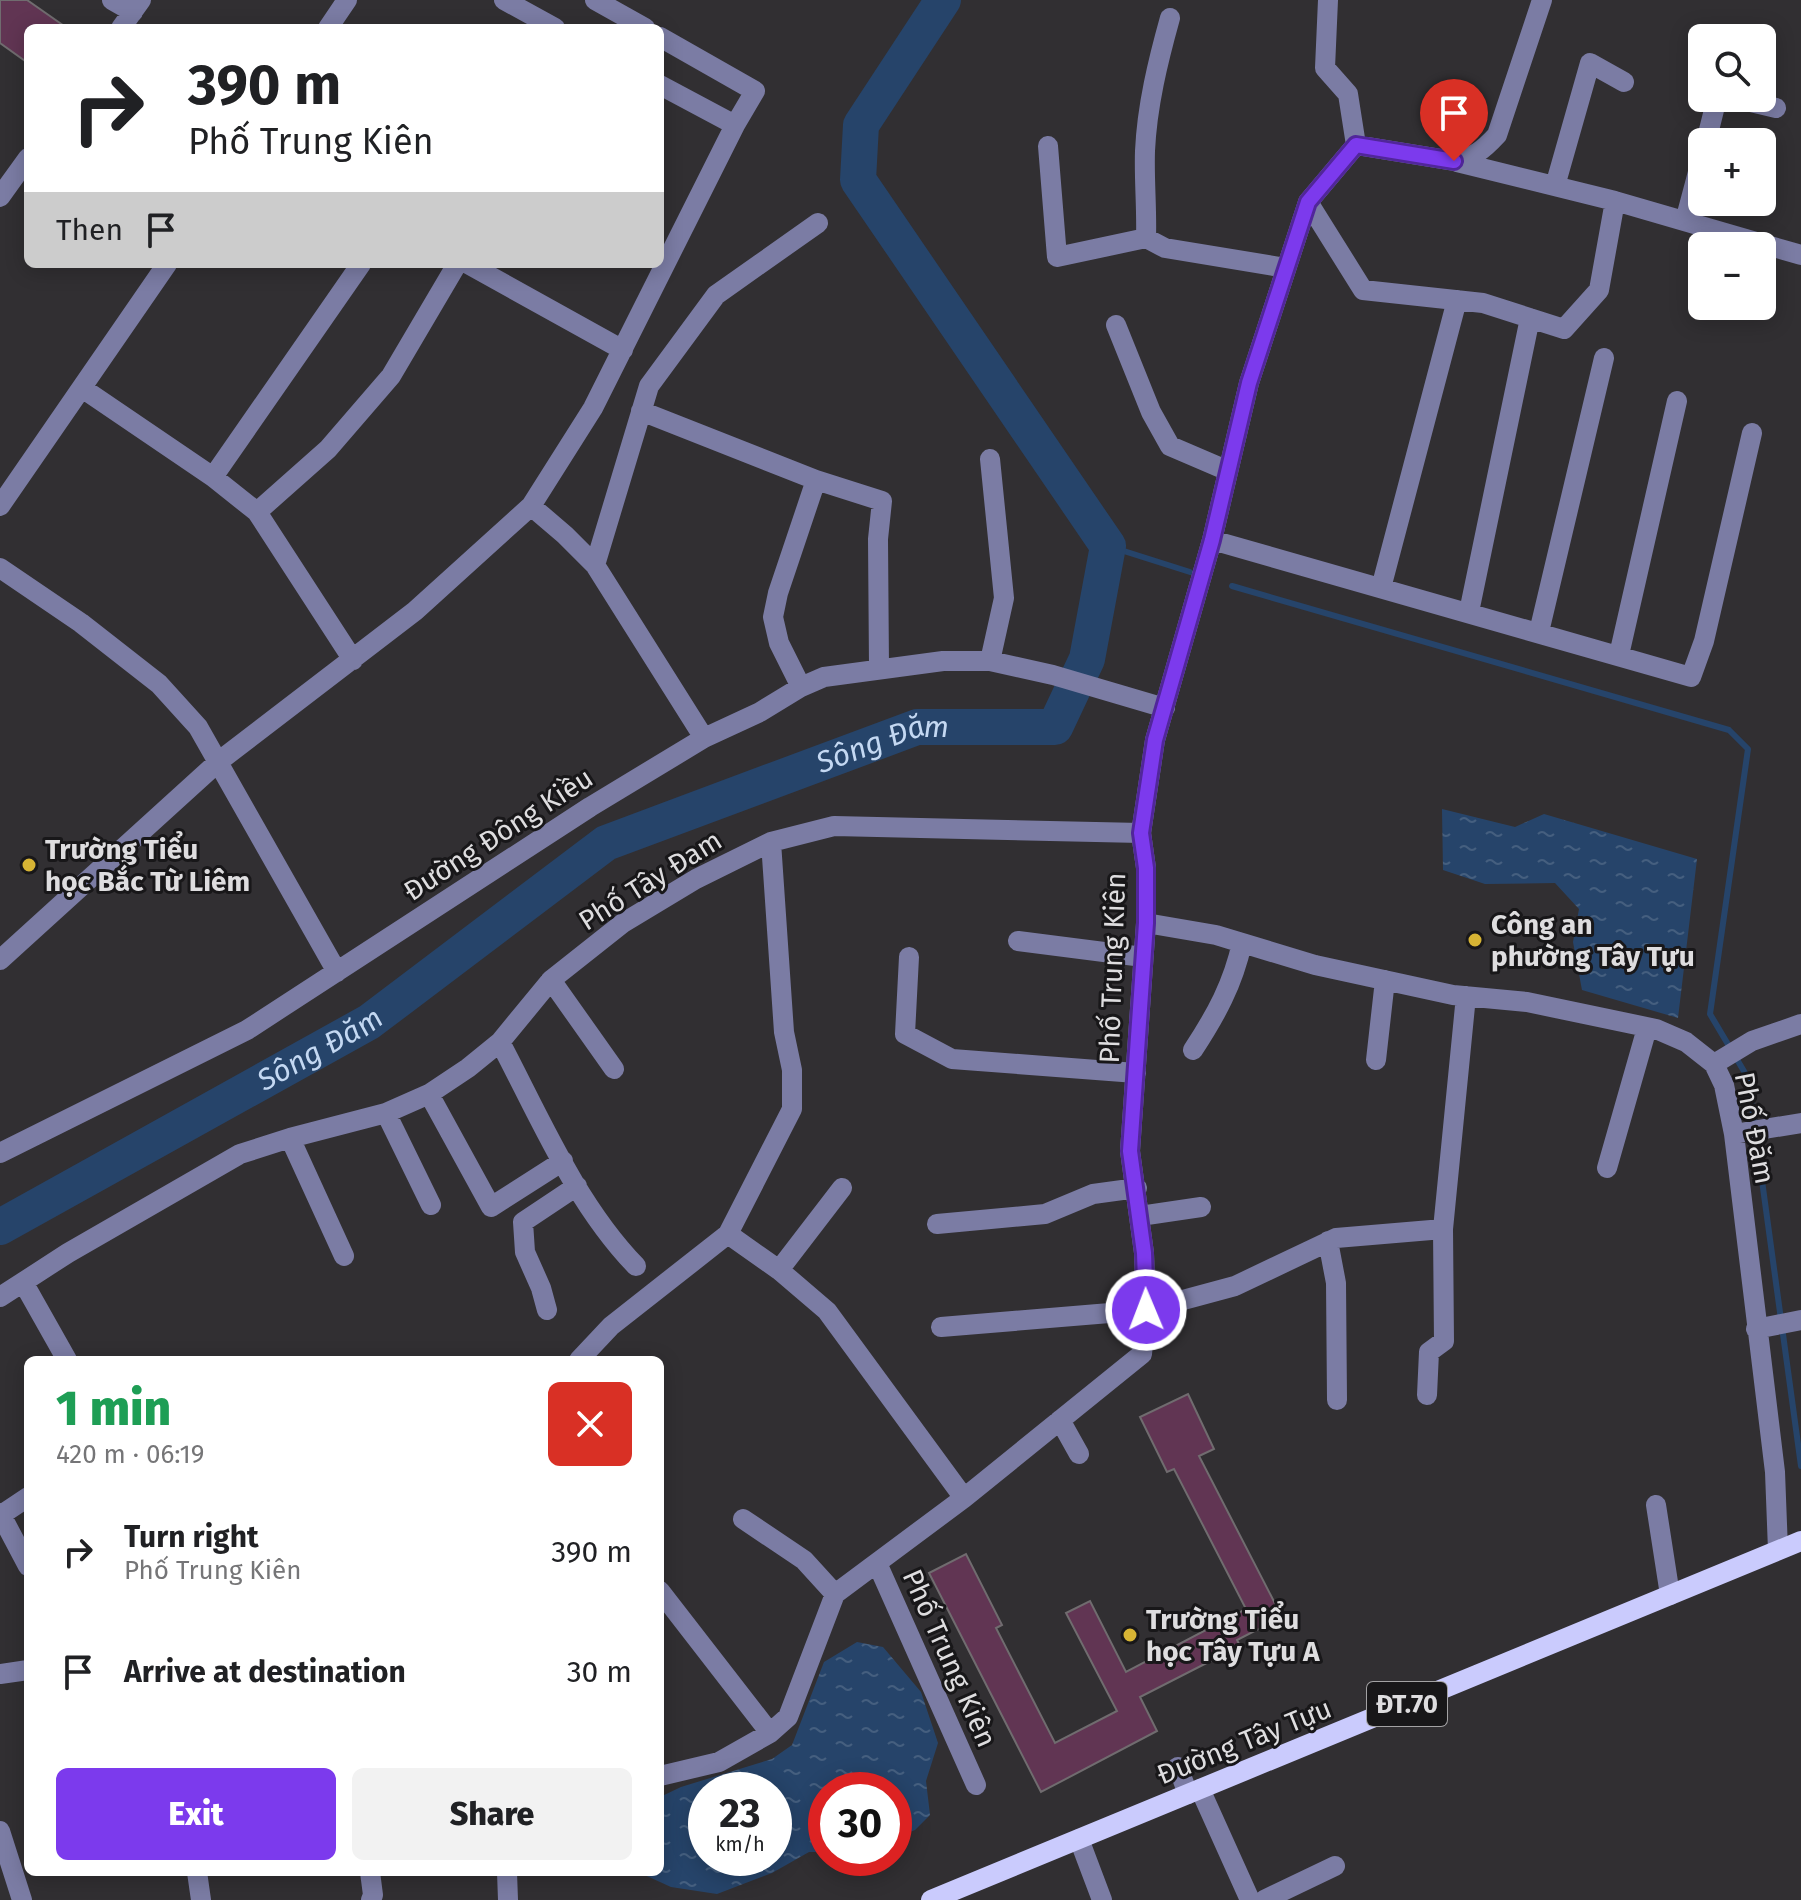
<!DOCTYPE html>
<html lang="en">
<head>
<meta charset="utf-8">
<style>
  body { margin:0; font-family:"Fira Sans",sans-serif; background:#f2f2f2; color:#202124; height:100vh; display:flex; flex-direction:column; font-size:30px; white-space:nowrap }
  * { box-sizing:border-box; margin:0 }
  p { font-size:26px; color:#757577 }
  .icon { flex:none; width:44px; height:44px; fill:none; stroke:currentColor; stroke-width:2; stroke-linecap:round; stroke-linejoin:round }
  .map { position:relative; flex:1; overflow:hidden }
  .panel { position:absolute; left:24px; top:1356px; width:640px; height:520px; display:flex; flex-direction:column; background:#fff; border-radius:12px; box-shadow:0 4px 20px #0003 }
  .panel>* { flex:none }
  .top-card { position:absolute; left:24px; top:24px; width:640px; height:244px; border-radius:12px; box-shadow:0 4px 20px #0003; background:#fff; color:#202124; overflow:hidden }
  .buttons { position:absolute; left:1688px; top:24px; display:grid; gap:16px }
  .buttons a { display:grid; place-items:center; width:88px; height:88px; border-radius:12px; background:#fff; box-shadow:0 4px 20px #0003; font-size:40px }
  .speed { position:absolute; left:688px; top:1772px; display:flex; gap:16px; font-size:40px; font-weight:700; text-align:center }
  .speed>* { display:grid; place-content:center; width:104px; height:104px; border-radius:50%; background:#fff; box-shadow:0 4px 20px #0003; line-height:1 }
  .speed small { font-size:20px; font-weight:400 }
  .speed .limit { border:12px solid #d22; background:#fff; color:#111 }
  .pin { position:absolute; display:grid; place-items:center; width:68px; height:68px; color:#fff; margin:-82px -34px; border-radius:50% 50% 50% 0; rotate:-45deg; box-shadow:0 0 8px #0007 }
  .pin .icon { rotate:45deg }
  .me { position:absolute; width:88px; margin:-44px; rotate:359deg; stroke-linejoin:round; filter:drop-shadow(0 0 6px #0008) }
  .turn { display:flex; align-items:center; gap:28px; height:168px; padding:0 32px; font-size:36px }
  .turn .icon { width:104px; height:104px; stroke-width:2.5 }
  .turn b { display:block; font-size:56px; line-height:68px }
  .then { display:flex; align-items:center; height:76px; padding:0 32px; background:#0003; gap:16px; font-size:30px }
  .round { display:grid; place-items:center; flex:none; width:84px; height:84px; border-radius:12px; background:#f2f2f2 }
  .head { display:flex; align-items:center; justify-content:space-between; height:136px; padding:0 32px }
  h1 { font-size:48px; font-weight:800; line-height:60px; color:#1e9e55 }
  .cta { display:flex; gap:16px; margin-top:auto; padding:16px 32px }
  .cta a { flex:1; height:92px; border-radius:12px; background:#7c3aed; color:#fff; font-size:32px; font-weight:800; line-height:92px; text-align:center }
  .cta a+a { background:#f2f2f2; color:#202124 }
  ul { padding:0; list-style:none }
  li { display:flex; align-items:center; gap:24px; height:120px; padding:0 32px }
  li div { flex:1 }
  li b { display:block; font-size:30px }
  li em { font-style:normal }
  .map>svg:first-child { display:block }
  .water { fill:url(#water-ripples); fill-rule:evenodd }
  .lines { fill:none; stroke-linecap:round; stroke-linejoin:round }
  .stream { stroke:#26446a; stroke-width:6 }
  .river { stroke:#26446a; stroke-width:36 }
  .building { fill:#613553; stroke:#706c6f; stroke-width:2 }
  .minor { stroke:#7b7ca4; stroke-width:20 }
  .major { stroke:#cacbfd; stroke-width:20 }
  .route-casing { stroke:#51269a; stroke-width:20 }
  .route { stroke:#7c3aed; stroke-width:14 }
  .poi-dot { fill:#d7b434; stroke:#181719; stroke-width:3 }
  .labels { text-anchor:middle; stroke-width:6; stroke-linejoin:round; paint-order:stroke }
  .shield { fill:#181719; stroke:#a3a2a4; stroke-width:2 }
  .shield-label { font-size:26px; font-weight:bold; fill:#dedddf }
  .street-label { font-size:28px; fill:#dedddf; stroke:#181719 }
  .poi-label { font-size:28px; font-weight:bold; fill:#dedddf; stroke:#181719; text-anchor:start }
  .water-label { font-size:30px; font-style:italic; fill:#c4d8f2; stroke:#181719 }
</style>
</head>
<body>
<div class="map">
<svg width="1801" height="1900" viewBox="0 0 1801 1900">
  <defs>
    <pattern id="water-ripples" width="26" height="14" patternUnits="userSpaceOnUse" patternTransform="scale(2)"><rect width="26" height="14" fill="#26446a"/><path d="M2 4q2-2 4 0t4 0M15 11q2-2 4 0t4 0" fill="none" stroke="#455f7f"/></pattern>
  </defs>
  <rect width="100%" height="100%" fill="#312f32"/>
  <path class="water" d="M 1442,809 L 1515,827 L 1544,814 L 1697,859 L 1678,1018 L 1582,990 L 1573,942 L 1579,909 L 1555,883 L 1485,884 L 1443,870 Z
    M 857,1642 L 883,1647 L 921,1692 L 938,1743 L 926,1781 L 930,1815 L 915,1830 L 894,1838 L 894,1790 L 826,1790 L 826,1852 L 809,1852 L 772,1873 L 717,1894 L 671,1887 L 638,1872 L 660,1872 L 660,1797 L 681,1787 L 772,1759 L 792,1745 L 824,1662 ZM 706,1790 L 774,1790 L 774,1858 L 706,1858 Z"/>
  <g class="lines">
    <path class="stream" d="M 1108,546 L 1190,572
      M 1232,586 L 1729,730 L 1748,749 L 1710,1014 L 1748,1078 L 1801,1466"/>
    <path class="river" id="s1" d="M 0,1227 L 369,1022 L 606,843 L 917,727 L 1055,727 L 1087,659 L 1108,546 L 858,180 L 861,125 L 943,0"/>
  </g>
  <path class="building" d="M 0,0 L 27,0 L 67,28 L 28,28 L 28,63 L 0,43 Z
    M 1188,1394 L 1214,1449 L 1199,1456 L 1282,1617 L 1237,1640 L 1240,1646 L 1140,1697 L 1157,1731 L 1041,1792 L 929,1573 L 966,1554 L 1002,1625 L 996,1628 L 1055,1743 L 1117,1711 L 1066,1613 L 1090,1601 L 1126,1672 L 1246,1609 L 1174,1469 L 1167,1472 L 1140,1417 Z"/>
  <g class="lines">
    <path class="minor" d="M 112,0 L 133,12
      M 504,0 L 555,28
      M 595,0 L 645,28
      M 1328,0 L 1325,68 L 1348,94 L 1356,145
      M 121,28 L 141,0
      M 328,28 L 347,0
      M 660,85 L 735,125
      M 1734,98 L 1776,108
      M 1706,142 L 1717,98
      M 1048,146 L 1057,257 L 1146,238 L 1165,248 L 1286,268
      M 1457,162 L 1615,201 L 1801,255
      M 1555,186 L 1590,63 L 1624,82
      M 0,197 L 28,158
      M 1308,202 L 1363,290 L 1483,303 L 1564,329 L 1599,290 L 1615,201
      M 1685,221 L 1702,157
      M 1146,238 C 1147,209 1144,180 1145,151 C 1147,106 1158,61 1170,18
      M 468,264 L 623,350
      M 1116,325 L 1151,412 L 1170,446 L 1226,470
      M 82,388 L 213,477 L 257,512 L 353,660
      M 641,411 L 816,480 L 882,501 L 878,539 L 879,668
      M 990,459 L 1004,598 L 990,661
      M 213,477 L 361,264
      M 0,506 L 167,264
      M 531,506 L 565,535 L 595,565 L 704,738
      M 257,512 L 328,449 L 391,376 L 457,264
      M 1212,540 L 1691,677 L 1704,641 L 1752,433
      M 595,565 L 649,386 L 716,295 L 818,223
      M 0,568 L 81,623 L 159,684 L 198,727 L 337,972
      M 1381,588 L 1457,300
      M 1469,612 L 1530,318
      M 1539,632 L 1604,358
      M 1619,655 L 1677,401
      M 801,687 L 779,643 L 773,617 L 778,593 L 816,480
      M 1146,923 L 1216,935 L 1315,965 L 1453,995 L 1527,1002 L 1656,1029 L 1686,1042 L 1714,1064 L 1724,1085 L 1734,1134 L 1775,1472 L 1778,1550
      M 1018,941 L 1143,957
      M 909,957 L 905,1034 L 952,1059 L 1136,1073
      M 0,960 L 218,762 L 415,611 L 531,506 L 593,408 L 735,125 L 755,91 L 660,37
      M 551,980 L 614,1069
      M 500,1042 C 540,1118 576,1204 636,1266
      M 1193,1050 C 1216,1015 1233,984 1242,943
      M 1376,1060 L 1385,980
      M 1714,1064 L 1752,1041 L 1801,1024
      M 429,1094 L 491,1207 L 563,1161
      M 386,1113 L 431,1205
      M 1734,1134 L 1801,1123
      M 290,1138 L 344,1256
      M 0,1153 L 247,1030 L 590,807 L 704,738 L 760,712 L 801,687 L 824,677 L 943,661 L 990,661 L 1053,675 L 1165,708
      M 1607,1168 L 1647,1028
      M 1140,1216 L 1201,1207
      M 937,1224 L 1045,1214 L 1093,1194 L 1137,1188
      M 728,1234 L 779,1270 L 827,1311 L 964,1498
      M 1328,1241 L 1336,1283 L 1337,1400
      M 779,1270 L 842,1188
      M 23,1282 L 67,1360
      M 0,1297 L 68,1253 L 240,1154 L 290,1138 L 386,1113 L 429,1094 L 468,1068 L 500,1042 L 551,980 L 623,923 L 696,879 L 771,842 L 834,826 L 1141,833
      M 547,1310 L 541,1288 L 525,1252 L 523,1222 L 577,1186
      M 941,1327 L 1146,1310 L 1235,1286 L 1336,1238 L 1443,1229
      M 1756,1329 L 1801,1320
      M 579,1360 L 611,1326 L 728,1234 L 792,1109 L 792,1070 L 784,1032 L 771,842
      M 1427,1395 L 1429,1352 L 1444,1341 L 1443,1229 L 1466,996
      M 1060,1420 L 1079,1454
      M 1656,1505 L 1670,1595
      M 0,1513 L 28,1566
      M 1,1515 L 28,1497
      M 743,1519 L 804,1560 L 835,1594
      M 877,1563 L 976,1785
      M 660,1591 L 770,1733
      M 0,1674 L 28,1670
      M 1178,1767 L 1188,1794
      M 660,1776 L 719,1762 L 770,1733 L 788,1717 L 835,1594 L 964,1498 L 1142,1354 L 1146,1310 L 1144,1253 L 1130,1151 L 1146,923 L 1146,868 L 1141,833 L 1155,740 L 1212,540 L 1249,383 L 1308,202 L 1356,145 L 1454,161 C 1474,158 1484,149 1497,135 L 1542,0
      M 1200,1789 L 1250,1900
      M 0,1831 L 22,1900
      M 1079,1839 L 1102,1900
      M 197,1872 L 201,1900
      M 370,1872 L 373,1895 L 371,1900
      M 507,1872 L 508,1900
      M 1264,1900 L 1335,1866"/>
    <path class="major" d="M 931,1900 L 1801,1541"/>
  </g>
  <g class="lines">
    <g class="route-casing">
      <path id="route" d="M 1146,1310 L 1144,1253 L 1130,1151 L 1146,923 L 1146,868 L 1141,833 L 1155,740 L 1212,540 L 1249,383 L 1308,202 L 1356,145 L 1454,161"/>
    </g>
    <use href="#route" class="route"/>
  </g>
  <g class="poi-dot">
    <circle cx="29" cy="865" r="8"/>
    <circle cx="1475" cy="940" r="8"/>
    <circle cx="1130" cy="1635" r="8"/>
  </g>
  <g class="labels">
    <rect class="shield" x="1367" y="1682" width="80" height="44" rx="6"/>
    <g class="shield-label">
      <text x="1407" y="1713">ĐT.70</text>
    </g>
    <g class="street-label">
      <text transform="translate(498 834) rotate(-33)" y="10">Đường Đông Kiều</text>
      <text transform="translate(650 880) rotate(-32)" y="10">Phố Tây Đam</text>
      <text transform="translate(1112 968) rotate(-88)" y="10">Phố Trung Kiên</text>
      <text transform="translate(1755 1128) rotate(79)" y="10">Phố Đăm</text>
      <text transform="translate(950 1658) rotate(66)" y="10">Phố Trung Kiên</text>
      <text transform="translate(1244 1741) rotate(-22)" y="10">Đường Tây Tựu</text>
    </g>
    <g class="poi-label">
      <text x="45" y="859">Trường Tiểu<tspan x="45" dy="32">học Bắc Từ Liêm</tspan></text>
      <text x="1491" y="934">Công an<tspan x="1491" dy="32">phường Tây Tựu</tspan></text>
      <text x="1146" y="1629">Trường Tiểu<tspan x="1146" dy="32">học Tây Tựu A</tspan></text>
    </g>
    <g class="water-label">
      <text dy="10" stroke="none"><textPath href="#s1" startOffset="1014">Sông Đăm</textPath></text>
      <text dy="10" stroke="none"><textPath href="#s1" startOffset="366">Sông Đăm</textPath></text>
    </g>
  </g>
</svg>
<div class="buttons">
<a><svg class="icon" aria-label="search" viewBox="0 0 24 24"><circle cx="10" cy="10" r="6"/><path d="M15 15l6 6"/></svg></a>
<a>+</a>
<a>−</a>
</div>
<div class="speed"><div>23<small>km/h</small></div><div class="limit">30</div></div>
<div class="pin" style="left:1454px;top:161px;background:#d93025"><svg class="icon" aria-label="arrive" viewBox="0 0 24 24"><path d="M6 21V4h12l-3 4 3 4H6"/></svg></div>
<svg class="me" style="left:1146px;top:1310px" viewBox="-20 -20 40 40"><circle r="17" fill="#7c3aed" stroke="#fff" stroke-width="3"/><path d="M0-11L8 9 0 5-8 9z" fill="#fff"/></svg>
<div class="top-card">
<div class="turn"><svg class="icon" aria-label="right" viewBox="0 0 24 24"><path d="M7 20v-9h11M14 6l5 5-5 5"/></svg><div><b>390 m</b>Phố Trung Kiên</div></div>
<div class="then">Then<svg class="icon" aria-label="arrive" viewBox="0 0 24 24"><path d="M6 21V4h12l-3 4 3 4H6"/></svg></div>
</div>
<section class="panel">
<div class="head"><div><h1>1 min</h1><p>420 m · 06:19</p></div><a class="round" style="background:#d93025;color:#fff"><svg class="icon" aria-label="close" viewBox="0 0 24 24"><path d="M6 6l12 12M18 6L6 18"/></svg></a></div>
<ul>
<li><svg class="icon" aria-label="right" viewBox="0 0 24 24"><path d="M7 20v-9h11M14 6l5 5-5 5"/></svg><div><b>Turn right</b><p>Phố Trung Kiên</p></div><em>390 m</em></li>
<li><svg class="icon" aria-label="arrive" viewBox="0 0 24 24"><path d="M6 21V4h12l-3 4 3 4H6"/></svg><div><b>Arrive at destination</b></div><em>30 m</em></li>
</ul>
<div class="cta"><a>Exit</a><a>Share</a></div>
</section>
</div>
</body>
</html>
